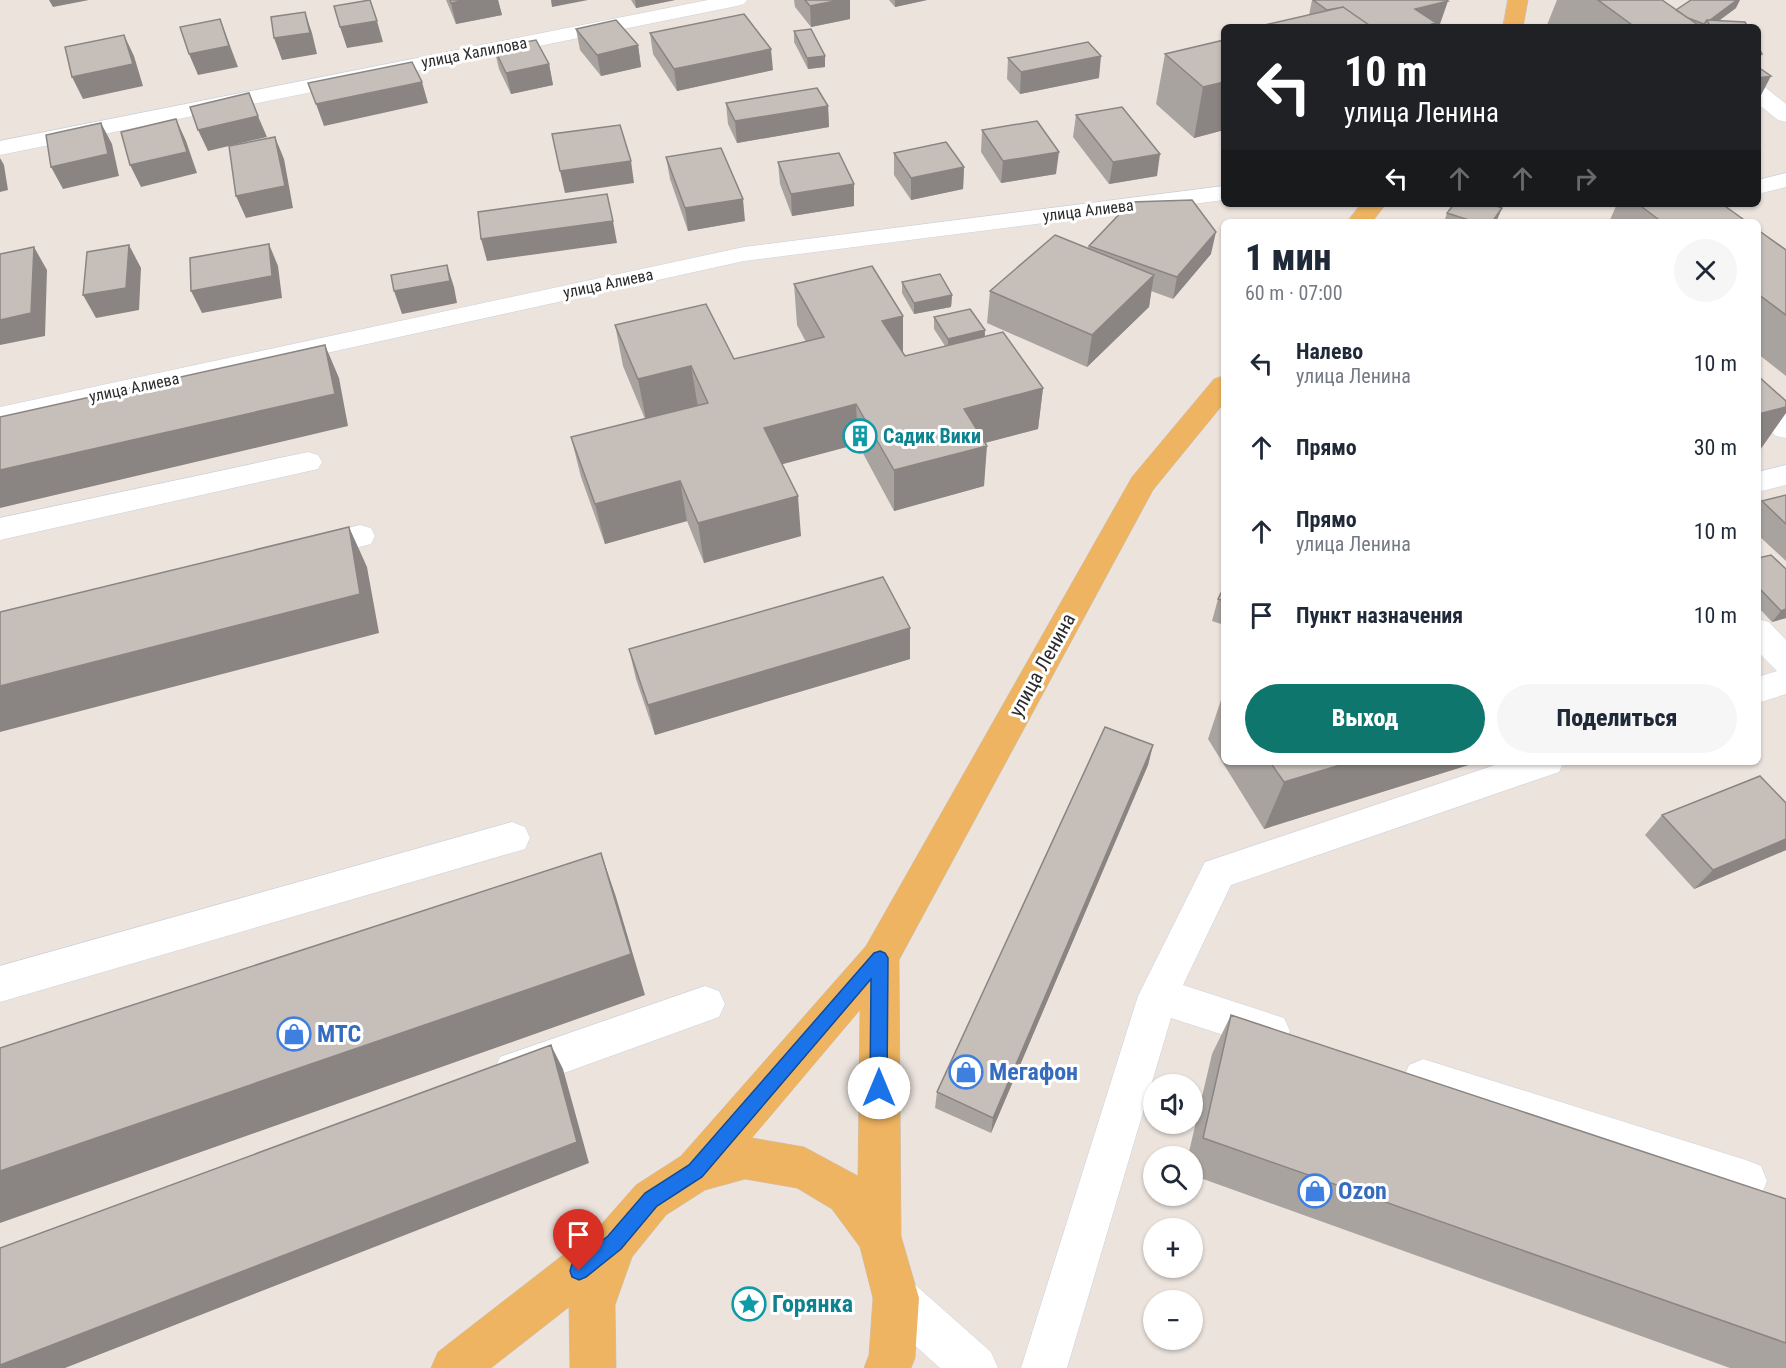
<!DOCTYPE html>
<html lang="ru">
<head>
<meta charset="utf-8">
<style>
  body { margin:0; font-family:"Roboto Condensed",sans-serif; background:#f6f6f7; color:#1f2937; height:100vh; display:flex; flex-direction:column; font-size:22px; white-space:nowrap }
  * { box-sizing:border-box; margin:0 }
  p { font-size:20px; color:#747a83 }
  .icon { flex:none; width:33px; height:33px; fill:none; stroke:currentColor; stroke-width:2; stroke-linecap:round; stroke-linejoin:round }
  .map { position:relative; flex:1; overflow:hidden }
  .details { position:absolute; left:1221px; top:219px; width:540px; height:546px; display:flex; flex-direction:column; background:#fff; border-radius:9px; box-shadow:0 2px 4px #0004 }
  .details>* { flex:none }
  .hud { position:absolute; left:1221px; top:24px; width:540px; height:183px; border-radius:9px; box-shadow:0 2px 4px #0004; background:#202124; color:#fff; overflow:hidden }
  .buttons { position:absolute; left:1143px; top:1074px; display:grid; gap:12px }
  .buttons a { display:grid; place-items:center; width:60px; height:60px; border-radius:50%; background:#fff; box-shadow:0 2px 4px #0004; font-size:30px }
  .pin { position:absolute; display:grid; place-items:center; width:51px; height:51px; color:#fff; margin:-62px -26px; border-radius:50% 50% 50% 0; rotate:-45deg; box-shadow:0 0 6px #0007 }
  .pin .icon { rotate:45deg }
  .me { position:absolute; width:66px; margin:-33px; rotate:0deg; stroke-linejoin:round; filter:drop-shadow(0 0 4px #0008) }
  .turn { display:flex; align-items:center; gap:21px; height:126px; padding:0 24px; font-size:27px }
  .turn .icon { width:78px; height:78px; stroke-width:2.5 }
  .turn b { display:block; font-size:42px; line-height:51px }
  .lanes { display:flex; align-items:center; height:57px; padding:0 24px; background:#0003; justify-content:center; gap:30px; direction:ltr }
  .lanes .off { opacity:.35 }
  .round { display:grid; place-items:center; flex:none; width:63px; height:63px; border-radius:32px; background:#f6f6f7 }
  .overview { display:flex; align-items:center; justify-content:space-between; height:102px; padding:0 24px }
  h1 { font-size:36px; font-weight:800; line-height:45px }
  .cta { display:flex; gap:12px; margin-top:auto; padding:12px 24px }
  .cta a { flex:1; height:69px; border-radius:36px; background:#0f766e; color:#fff; font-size:24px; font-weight:800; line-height:69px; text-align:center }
  .cta a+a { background:#f6f6f7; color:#1f2937 }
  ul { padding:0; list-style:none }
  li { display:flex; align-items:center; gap:18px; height:84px; padding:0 24px }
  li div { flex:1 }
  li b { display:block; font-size:22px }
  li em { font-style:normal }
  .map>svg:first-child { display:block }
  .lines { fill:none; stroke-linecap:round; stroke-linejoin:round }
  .minor-casing { stroke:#cbd1dc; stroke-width:1 }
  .major-casing { stroke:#c4c4c4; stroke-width:1 }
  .minor { fill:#fff; fill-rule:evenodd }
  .major { fill:#eeb461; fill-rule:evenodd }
  .wall { fill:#a9a39f }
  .shaded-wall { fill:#8a8582 }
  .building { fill:#c5beb9; stroke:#8a8582; stroke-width:1.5 }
  .route { fill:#1a73e8; stroke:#114b97; stroke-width:1.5 }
  .labels { text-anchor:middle; stroke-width:6; stroke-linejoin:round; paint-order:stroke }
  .far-street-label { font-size:16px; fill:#2b2b2b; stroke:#fff }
  .culture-label { font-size:20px; font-weight:bold; fill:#0d838f; stroke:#fff; text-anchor:start }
  .street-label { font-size:20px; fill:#2b2b2b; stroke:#fff }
  .near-shop-label { font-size:24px; font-weight:bold; fill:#366cbe; stroke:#fff; text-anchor:start }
  .near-culture-label { font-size:24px; font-weight:bold; fill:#0d838f; stroke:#fff; text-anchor:start }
</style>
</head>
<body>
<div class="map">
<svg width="1786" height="1368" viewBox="0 0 1786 1368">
  <rect width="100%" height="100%" fill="#ece3dd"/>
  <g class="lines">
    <g class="minor-casing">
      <path id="minor" d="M 708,0 L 747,0 L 744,4 L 737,6 L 0,155 L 0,141 Z
        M 1758,87 L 1766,88 L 1786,104 L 1786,122 L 1778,120 L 1758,104 Z
        M 1786,173 L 1786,187 L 1758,194 L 1758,180 Z
        M 1224,186 L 1224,200 L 744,261 L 0,425 L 0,407 L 744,247 Z
        M 1763,401 L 1773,404 L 1786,414 L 1786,438 L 1776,436 L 1758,420 L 1758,402 Z
        M 308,452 L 318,455 L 322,462 L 318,469 L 0,540 L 0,518 Z
        M 1786,465 L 1786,485 L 1758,492 L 1758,472 Z
        M 360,525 L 371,528 L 375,536 L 371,544 L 311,559 L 300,556 L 296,548 L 300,540 Z
        M 1758,619 L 1769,622 L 1786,640 L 1786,694 L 1758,703 L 1758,677 L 1777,671 L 1758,652 Z
        M 1504,762 L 1564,762 L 1559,772 L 1231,885 L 1183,985 L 1284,1018 L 1290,1031 L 1284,1044 L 1270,1050 L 1171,1018 L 1067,1368 L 1021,1368 L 1138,996 L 1205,862 Z
        M 512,822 L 525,827 L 530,838 L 525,849 L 0,1002 L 0,966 Z
        M 705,986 L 719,991 L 725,1004 L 719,1017 L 514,1091 L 500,1085 L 494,1071 L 500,1057 Z
        M 1423,1059 L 1746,1160 L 1761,1166 L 1767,1181 L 1761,1196 L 1746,1202 L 1423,1099 L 1409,1093 L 1403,1079 L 1409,1065 Z
        M 896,1275 L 912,1282 L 991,1352 L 998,1368 L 940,1368 L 880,1314 L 873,1298 L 880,1282 Z"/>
    </g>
    <g class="major-casing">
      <path id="major" d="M 1508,0 L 1528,0 L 1523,27 L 1503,27 Z
        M 1361,204 L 1386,204 L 1372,222 L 1347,222 Z
        M 1224,376 L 1224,403 L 1153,490 L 899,960 L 901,1236 L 919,1298 L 915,1358 L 911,1368 L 864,1368 L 869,1355 L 873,1298 L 860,1247 L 832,1209 L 797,1188 L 745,1179 L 705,1190 L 666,1215 L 632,1257 L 615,1305 L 616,1368 L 570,1368 L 569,1307 L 491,1368 L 431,1368 L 438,1352 L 599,1227 L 636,1185 L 681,1156 L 866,946 L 1132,477 L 1214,379 ZM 860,1010 L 858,1176 L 804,1147 L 752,1138 Z"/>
    </g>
    <use href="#minor" class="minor"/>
    <use href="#major" class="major"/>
  </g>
  <path class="wall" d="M 446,0 L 498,0 L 502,15 L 456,24 Z
    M 631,0 L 675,0 L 636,8 Z
    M 794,0 L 850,0 L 850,19 L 811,27 L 795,7 Z
    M 889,0 L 927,0 L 895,7 Z
    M 1312,0 L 1446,0 L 1309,15 Z
    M 1557,0 L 1662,0 L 1676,10 L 1736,8 L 1719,21 L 1748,27 L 1549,27 L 1547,25 Z
    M 576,29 L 638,45 L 641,67 L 601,76 L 580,50 Z
    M 794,31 L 825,56 L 825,67 L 808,69 L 794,42 Z
    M 650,33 L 773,70 L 677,91 L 653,54 Z
    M 1224,40 L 1224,130 L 1194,138 L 1156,104 L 1165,54 Z
    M 1758,46 L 1762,54 L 1758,63 Z
    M 494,48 L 549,64 L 553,85 L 511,94 L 499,69 Z
    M 1008,58 L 1099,78 L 1020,94 L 1007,79 Z
    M 726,103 L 828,106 L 829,127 L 737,143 L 728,124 Z
    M 1076,115 L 1157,176 L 1109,184 L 1073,137 Z
    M 982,130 L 1056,174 L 1001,183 L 981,152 Z
    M 894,153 L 964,167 L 963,189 L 911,200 L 894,175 Z
    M 666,157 L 745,221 L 688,231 L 670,179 Z
    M 778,162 L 854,206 L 792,216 L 780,184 Z
    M 1617,204 L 1722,204 L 1747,222 L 1609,222 Z
    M 1502,208 L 1496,222 L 1444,222 L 1447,213 Z
    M 1758,230 L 1786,250 L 1786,376 L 1758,354 Z
    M 1089,246 L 1211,254 L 1173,299 L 1151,291 L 1149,307 L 1087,367 L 987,323 L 990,291 L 1088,248 Z
    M 902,282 L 952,295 L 951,307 L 914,314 L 902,293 Z
    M 794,284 L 903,354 L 905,356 L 945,346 L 934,329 L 934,317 L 985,330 L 985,336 L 1043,388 L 1038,429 L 985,443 L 984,486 L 894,511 L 858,444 L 782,464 L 801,536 L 704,563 L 687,521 L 605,544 L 581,477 L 571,437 L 645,419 L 623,366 L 615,325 L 734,359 L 806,342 L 797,325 Z
    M 1786,495 L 1786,561 L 1758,535 L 1758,507 L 1762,501 Z
    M 1758,558 L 1786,569 L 1786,618 L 1772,622 L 1758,607 Z
    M 1224,587 L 1224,625 L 1212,621 L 1218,599 Z
    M 629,649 L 910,659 L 655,735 L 636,679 Z
    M 1224,691 L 1224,762 L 1478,762 L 1264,829 L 1208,739 Z
    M 1153,745 L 1148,765 L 991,1133 L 935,1108 L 937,1092 Z
    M 1786,803 L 1786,850 L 1694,889 L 1645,835 L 1662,815 Z
    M 1231,1015 L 1786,1199 L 1786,1368 L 1730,1368 L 1192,1175 L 1192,1156 L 1188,1156 L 1212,1054 Z"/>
  <path class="shaded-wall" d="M 49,0 L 89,0 L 53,7 Z
    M 466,0 L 498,0 L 502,15 L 456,24 L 451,3 Z
    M 551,0 L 588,0 L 552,7 Z
    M 635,0 L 675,0 L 636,8 Z
    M 840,0 L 850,0 L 850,19 L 811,27 L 810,6 Z
    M 895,0 L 927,0 L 895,7 Z
    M 1737,0 L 1740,0 L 1736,8 L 1711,26 L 1708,21 Z
    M 1448,1 L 1439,27 L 1409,27 L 1415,9 Z
    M 305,12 L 312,33 L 317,54 L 282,60 L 274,38 Z
    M 220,19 L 238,67 L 198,75 L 189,54 Z
    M 377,21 L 383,42 L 347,48 L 340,27 Z
    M 124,35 L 134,56 L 143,86 L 83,99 L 72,77 Z
    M 638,45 L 641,67 L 601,76 L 597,55 Z
    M 771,49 L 773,70 L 677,91 L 674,69 Z
    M 825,56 L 825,67 L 808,69 L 807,58 Z
    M 1101,56 L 1099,78 L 1020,94 L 1021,72 Z
    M 549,64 L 553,85 L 511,94 L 506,73 Z
    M 1771,76 L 1758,101 L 1758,78 Z
    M 422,82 L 428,103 L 324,126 L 316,104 Z
    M 1224,82 L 1224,130 L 1194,138 L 1203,87 Z
    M 828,106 L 829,127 L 737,143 L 735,121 Z
    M 258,116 L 267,137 L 208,151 L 198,130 Z
    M 176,119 L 186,141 L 197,173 L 141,187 L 130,165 Z
    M 101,123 L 112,144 L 119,176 L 63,189 L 51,167 Z
    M 275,137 L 284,159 L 293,208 L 246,218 L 236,196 Z
    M 1059,152 L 1056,174 L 1001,183 L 1003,161 Z
    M 1160,154 L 1157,176 L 1109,184 L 1113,162 Z
    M 0,158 L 4,165 L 8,190 L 0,192 Z
    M 631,161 L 634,183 L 565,193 L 560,171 Z
    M 964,167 L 963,189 L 911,200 L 911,178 Z
    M 854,184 L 854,206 L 792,216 L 791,194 Z
    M 743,199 L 745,221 L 688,231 L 685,208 Z
    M 1502,208 L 1496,222 L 1492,222 Z
    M 613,221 L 617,243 L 487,261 L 481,239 Z
    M 1216,232 L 1211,254 L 1173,299 L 1177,277 Z
    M 269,244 L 278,266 L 282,298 L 202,313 L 191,291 Z
    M 129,245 L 141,268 L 139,310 L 96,318 L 83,295 Z
    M 34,247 L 47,270 L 45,336 L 0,345 L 0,320 Z
    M 447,265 L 454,287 L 457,303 L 402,314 L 394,291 Z
    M 1154,275 L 1149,307 L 1087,367 L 1092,335 Z
    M 952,295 L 951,307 L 914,314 L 914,303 Z
    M 903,316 L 903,356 L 882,321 Z
    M 985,330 L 984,341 L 948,350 L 948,339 Z
    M 325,345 L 339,378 L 348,426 L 0,508 L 0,470 Z
    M 691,366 L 698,407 L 646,420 L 638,379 Z
    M 1043,388 L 1038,429 L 961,449 L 964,409 Z
    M 856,404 L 858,444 L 768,468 L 764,428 Z
    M 1786,407 L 1786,413 L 1758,453 L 1758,414 Z
    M 987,446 L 984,486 L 894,511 L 894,470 Z
    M 680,481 L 687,521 L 605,544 L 595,504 Z
    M 798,496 L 801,536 L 704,563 L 698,523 Z
    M 349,527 L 367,567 L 379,633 L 0,732 L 0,686 Z
    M 1786,609 L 1786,618 L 1772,622 L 1781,611 Z
    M 910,628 L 910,659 L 655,735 L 648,705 Z
    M 1153,745 L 1148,765 L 991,1133 L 993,1118 Z
    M 1350,762 L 1478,762 L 1264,829 L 1284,782 Z
    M 1786,839 L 1786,850 L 1694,889 L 1713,870 Z
    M 601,853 L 616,897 L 645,995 L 0,1223 L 0,1171 Z
    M 551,1045 L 563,1069 L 589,1163 L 65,1368 L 0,1368 L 0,1365 Z"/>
  <path class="building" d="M 370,0 L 377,21 L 340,27 L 334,6 Z
    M 450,0 L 466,0 L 451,3 Z
    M 805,0 L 840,0 L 810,6 Z
    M 1313,0 L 1446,0 L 1448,1 L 1415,9 L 1436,23 L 1421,27 L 1372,27 L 1343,7 L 1327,10 Z
    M 1598,0 L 1662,0 L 1701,27 L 1635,27 Z
    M 1691,0 L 1737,0 L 1710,20 L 1707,20 L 1704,24 L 1688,18 L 1676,10 Z
    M 1343,7 L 1372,27 L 1256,27 Z
    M 305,12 L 310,33 L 274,38 L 271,17 Z
    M 744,14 L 771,49 L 674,69 L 650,33 Z
    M 220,19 L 229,46 L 189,54 L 180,27 Z
    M 616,20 L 638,45 L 597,55 L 576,29 Z
    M 1707,20 L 1745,22 L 1748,27 L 1711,27 Z
    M 811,29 L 825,56 L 807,58 L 794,31 Z
    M 124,35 L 133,64 L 72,77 L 65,47 Z
    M 536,40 L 549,64 L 506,73 L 494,48 Z
    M 1224,40 L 1224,82 L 1203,87 L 1165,54 Z
    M 1088,42 L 1101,56 L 1021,72 L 1008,58 Z
    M 1758,46 L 1762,54 L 1758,54 Z
    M 412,62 L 422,82 L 316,104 L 308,83 Z
    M 1758,67 L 1771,76 L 1758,78 Z
    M 817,88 L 828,106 L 735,121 L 726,103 Z
    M 249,93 L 258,116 L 198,130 L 190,107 Z
    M 1122,107 L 1160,154 L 1113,162 L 1076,115 Z
    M 176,119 L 187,152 L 130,165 L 121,132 Z
    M 1037,121 L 1059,152 L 1003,161 L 982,130 Z
    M 101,123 L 108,154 L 51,167 L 46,135 Z
    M 620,125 L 631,161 L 560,171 L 552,134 Z
    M 275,137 L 285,186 L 236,196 L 229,146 Z
    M 946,142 L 964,167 L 911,178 L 894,153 Z
    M 721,148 L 743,199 L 685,208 L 666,157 Z
    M 839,153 L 854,184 L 791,194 L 778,162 Z
    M 607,194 L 613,221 L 481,239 L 478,212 Z
    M 1192,200 L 1216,232 L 1177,277 L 1089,246 L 1131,202 Z
    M 1454,204 L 1491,204 L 1502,208 L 1492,222 L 1475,222 L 1447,213 Z
    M 1638,204 L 1722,204 L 1747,222 L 1662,222 Z
    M 1758,230 L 1786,250 L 1786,315 L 1758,294 Z
    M 1055,235 L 1154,275 L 1092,335 L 990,291 Z
    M 269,244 L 272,276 L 191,291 L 190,258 Z
    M 129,245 L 126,288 L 83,295 L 87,252 Z
    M 34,247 L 31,313 L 0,320 L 0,254 Z
    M 447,265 L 450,281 L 394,291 L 391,275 Z
    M 872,266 L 903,316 L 882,321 L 905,356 L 1003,332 L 1043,388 L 964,409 L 987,446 L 894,470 L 856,404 L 764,428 L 798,496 L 698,523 L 680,481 L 595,504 L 571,437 L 708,403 L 691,366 L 638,379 L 615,325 L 706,304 L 734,359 L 824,337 L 794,284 Z
    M 940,274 L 952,295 L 914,303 L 902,282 Z
    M 970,309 L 985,330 L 948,339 L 934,317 Z
    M 325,345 L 335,394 L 0,470 L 0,417 Z
    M 1758,376 L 1786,401 L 1786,407 L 1758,414 Z
    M 1786,495 L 1786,524 L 1762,501 Z
    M 349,527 L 360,594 L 0,686 L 0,612 Z
    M 1771,555 L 1786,569 L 1786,609 L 1781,611 L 1758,587 L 1758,558 Z
    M 883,577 L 910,628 L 648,705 L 629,649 Z
    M 1224,587 L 1224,601 L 1218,599 Z
    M 1105,727 L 1153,745 L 993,1118 L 937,1092 Z
    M 1270,762 L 1350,762 L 1284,782 Z
    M 1760,776 L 1786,803 L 1786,839 L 1713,870 L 1662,815 Z
    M 601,853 L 631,954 L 0,1171 L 0,1048 Z
    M 1231,1015 L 1786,1199 L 1786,1343 L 1203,1138 Z
    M 551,1045 L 577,1142 L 0,1365 L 0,1248 Z"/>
  <path class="route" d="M 880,951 L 885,953 L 888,958 L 887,1088 L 885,1094 L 879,1097 L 873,1094 L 870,1088 L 871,979 L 702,1177 L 657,1206 L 621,1249 L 586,1277 L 579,1280 L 572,1277 L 570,1271 L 572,1264 L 608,1236 L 645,1193 L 689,1165 L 874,953 Z"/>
  <defs>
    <g id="building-ring" transform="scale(1.725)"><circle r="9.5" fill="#fff" stroke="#0f9aa8" stroke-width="1.5"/><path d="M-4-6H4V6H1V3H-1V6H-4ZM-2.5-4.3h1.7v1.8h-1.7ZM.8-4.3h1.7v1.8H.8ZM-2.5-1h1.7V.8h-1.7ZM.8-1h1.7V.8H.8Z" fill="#0f9aa8"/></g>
    <g id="shop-ring" transform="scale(1.725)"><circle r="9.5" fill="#fff" stroke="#3f7fe0" stroke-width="1.5"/><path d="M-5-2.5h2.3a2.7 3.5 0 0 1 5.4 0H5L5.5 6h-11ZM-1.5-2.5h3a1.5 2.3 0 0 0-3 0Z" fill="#3f7fe0"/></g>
    <g id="sight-ring" transform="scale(1.725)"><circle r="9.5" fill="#fff" stroke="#0f9aa8" stroke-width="1.5"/><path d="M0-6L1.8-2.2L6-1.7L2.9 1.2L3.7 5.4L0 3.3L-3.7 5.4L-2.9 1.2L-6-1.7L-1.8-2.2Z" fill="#0f9aa8"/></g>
  </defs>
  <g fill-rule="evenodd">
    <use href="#building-ring" x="860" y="436"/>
    <use href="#shop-ring" x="294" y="1034"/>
    <use href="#shop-ring" x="966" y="1072"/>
    <use href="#shop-ring" x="1315" y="1191"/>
    <use href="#sight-ring" x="749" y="1304"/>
  </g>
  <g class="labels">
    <g class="far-street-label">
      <text transform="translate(474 52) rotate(-11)" y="6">улица Халилова</text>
      <text transform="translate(1088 210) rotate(-7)" y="6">улица Алиева</text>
      <text transform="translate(608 283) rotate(-12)" y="6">улица Алиева</text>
      <text transform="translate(134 387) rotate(-12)" y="6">улица Алиева</text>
    </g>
    <g class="culture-label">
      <text x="883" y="443">Садик Вики</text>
    </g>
    <g class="street-label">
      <text transform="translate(1042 665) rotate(-61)" y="7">улица Ленина</text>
    </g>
    <g class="near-shop-label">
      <text x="317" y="1042">МТС</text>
      <text x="989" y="1080">Мегафон</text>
      <text x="1338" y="1199">Ozon</text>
    </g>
    <g class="near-culture-label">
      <text x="772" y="1312">Горянка</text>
    </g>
  </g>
</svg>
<div class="buttons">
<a><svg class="icon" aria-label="sound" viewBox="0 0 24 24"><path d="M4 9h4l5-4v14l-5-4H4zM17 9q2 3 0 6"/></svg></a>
<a><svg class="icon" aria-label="search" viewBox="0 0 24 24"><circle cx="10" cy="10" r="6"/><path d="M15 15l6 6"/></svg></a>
<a>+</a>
<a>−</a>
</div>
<div class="pin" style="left:579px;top:1271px;background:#d93025"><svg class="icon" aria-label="arrive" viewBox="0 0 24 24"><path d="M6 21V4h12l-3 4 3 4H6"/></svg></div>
<svg class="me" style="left:879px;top:1088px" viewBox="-20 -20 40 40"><circle r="19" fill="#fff"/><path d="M0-13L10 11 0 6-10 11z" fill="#1a73e8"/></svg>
<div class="hud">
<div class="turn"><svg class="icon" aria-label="left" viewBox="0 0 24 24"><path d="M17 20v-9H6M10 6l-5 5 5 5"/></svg><div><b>10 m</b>улица Ленина</div></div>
<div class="lanes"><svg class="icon" aria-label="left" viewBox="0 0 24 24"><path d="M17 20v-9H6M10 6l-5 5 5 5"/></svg><svg class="icon off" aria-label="ahead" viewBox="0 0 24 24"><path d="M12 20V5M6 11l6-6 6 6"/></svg><svg class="icon off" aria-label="ahead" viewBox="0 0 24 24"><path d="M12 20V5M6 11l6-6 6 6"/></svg><svg class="icon off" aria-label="right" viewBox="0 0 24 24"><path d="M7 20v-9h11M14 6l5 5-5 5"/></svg></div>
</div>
<section class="details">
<div class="overview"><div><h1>1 мин</h1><p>60 m · 07:00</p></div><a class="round"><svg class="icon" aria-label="close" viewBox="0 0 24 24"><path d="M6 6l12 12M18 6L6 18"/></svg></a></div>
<ul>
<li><svg class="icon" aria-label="left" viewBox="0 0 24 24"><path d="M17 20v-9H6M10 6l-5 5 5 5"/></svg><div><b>Налево</b><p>улица Ленина</p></div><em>10 m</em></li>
<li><svg class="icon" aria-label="ahead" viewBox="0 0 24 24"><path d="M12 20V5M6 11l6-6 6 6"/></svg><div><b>Прямо</b></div><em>30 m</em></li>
<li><svg class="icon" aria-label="ahead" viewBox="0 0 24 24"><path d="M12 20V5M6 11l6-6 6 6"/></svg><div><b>Прямо</b><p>улица Ленина</p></div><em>10 m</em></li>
<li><svg class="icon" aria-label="arrive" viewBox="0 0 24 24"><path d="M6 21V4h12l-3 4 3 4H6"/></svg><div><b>Пункт назначения</b></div><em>10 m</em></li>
</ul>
<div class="cta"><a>Выход</a><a>Поделиться</a></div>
</section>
</div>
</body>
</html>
